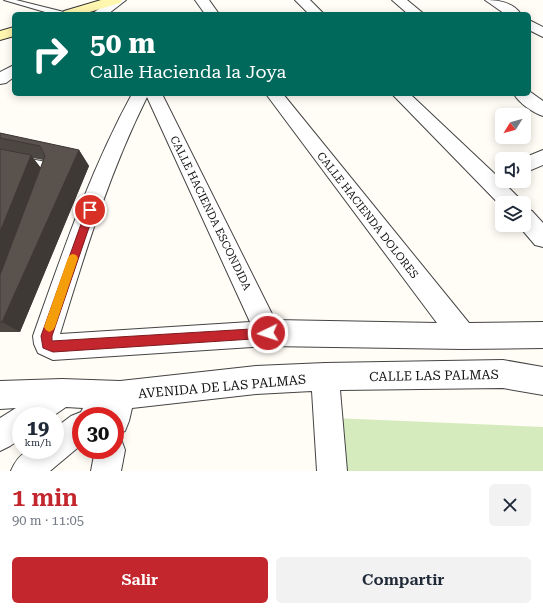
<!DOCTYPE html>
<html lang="es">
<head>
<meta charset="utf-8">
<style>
  body { margin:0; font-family:"Roboto Serif",serif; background:#f2f2f3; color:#1f2937; height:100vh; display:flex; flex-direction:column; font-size:15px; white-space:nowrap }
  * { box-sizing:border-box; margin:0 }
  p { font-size:13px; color:#747a83 }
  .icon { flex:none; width:22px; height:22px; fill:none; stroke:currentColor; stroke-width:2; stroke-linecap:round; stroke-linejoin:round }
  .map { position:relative; height:471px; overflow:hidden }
  .panel { display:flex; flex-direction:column; background:#fff; flex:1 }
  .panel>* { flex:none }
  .banner { position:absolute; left:12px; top:12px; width:519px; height:84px; border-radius:6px; box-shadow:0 2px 10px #0003; background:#00695c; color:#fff; overflow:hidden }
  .needle { width:26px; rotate:233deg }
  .controls { position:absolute; left:495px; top:108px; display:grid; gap:8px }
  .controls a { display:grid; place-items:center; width:36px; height:36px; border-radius:6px; background:#fff; box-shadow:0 2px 10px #0003; font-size:20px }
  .speed { position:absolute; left:12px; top:407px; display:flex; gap:8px; font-size:20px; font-weight:700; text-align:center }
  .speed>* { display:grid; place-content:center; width:52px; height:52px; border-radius:50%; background:#fff; box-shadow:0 2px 10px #0003; line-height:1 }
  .speed small { font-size:10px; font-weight:400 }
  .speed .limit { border:6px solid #d22; background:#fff; color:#111 }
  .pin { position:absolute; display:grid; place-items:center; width:34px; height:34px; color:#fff; margin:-17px; border:2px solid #fff; border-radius:50%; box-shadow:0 1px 4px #0007 }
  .me { position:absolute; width:44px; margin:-22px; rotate:266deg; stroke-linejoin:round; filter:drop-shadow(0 0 3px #0008) }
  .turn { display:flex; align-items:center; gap:14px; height:84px; padding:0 12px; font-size:18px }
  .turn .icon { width:52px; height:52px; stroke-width:2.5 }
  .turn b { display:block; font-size:28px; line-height:34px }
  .round { display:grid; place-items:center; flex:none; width:42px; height:42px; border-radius:6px; background:#f2f2f3 }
  .summary { display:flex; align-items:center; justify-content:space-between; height:68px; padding:0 12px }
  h1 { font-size:24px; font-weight:600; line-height:30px; color:#c4262e }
  .action { display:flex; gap:8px; margin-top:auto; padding:8px 12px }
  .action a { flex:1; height:46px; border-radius:6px; background:#c4262e; color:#fff; font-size:16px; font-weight:600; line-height:46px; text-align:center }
  .action a+a { background:#f2f2f3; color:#1f2937 }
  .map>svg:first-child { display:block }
  .green { fill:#d5ebbd }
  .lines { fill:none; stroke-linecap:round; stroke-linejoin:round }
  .lane-casing { stroke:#444; stroke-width:2 }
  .street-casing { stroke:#444; stroke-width:2 }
  .secondary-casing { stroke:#333; stroke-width:2 }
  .lane { fill:#fff; fill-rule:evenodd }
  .street { fill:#fff; fill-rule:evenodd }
  .secondary { fill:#fff6b0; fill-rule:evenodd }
  .wall { fill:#4d4742; fill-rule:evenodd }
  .shaded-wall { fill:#3f3936 }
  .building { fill:#5a524d; stroke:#3f3936 }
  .route { fill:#c4262e; stroke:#7f191e }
  .slow { fill:#f59e0b }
  .labels { text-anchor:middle; stroke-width:4; stroke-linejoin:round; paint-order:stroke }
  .street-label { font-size:11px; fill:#111; stroke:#fff }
  .near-street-label { font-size:13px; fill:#111; stroke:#fff }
</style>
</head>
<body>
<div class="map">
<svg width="543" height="471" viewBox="0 0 543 471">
  <rect width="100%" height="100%" fill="#fffdf5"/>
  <path class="green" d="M 333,418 L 543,427 L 543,471 L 338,471 Z"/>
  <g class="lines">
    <g class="lane-casing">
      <path id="lane" d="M 4,0 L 16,0 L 64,12 L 65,14 L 52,14 Z
        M 0,153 L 51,163 L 55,169 L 53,178 L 49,179 L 45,178 L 44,169 L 0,161 Z"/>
    </g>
    <g class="street-casing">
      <path id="street" d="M 110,0 L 126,0 L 108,14 L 92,14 Z
        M 195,0 L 209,0 L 219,14 L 205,14 Z
        M 295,0 L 310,0 L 324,14 L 309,14 Z
        M 392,0 L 407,0 L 424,14 L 408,14 Z
        M 485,0 C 498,0 513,2 521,14 L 505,14 Z
        M 529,20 L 543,27 L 543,37 L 529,30 Z
        M 14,65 L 14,77 L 6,83 L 0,84 L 0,72 Z
        M 529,91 L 543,101 L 543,116 C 533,113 519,103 514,94 L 529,94 Z
        M 132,94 L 162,94 L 275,320 L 437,323 L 266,94 L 283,94 L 469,323 L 543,322 L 543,348 L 463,349 L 268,346 L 53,360 L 38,353 L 34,344 L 33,336 C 62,254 90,171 132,94 ZM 147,97 L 250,322 L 60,334 C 85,253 109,173 147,97 Z
        M 392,94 L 410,94 L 497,176 L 518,197 L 521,203 L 502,203 L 502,207 Z
        M 543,150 L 543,165 L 524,173 L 524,159 L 521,159 Z
        M 524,208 L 532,211 L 543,223 L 543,247 L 535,245 L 518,225 L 524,225 Z
        M 503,360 L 543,367 L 543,395 L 503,388 L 340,390 L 347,471 L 317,471 L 312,391 L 256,394 L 132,408 L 129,421 L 125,431 L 115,435 L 115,416 L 81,416 L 81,445 L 50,471 L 11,471 C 21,447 32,450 55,450 L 55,428 L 71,416 L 81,412 L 83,408 L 66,407 L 53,416 L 21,416 L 21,439 L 10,446 L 0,451 L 0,418 L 16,408 L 0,409 L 0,381 L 62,379 L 120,381 L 256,366 L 325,363 Z
        M 115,437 L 121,439 L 125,450 L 121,471 L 91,471 L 95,450 L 115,450 Z"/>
    </g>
    <g class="secondary-casing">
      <path id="secondary" d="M 101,0 L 122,0 L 120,3 L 83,14 L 62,14 L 64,11 Z
        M 14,27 L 14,36 L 0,40 L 0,31 Z"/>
    </g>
    <use href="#lane" class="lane"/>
    <use href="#street" class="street"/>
    <use href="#secondary" class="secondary"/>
  </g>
  <path class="wall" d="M 0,133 L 79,150 L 89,166 L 20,332 L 0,332 ZM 33,158 L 43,160 L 41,168 Z"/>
  <path class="shaded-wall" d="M 79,150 L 89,166 L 20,332 L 2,322 Z
    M 31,155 L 43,171 L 0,283 L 0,232 Z"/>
  <path class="building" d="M 0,133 L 79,150 L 2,322 L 0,322 L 0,275 L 45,156 L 40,146 L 0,138 Z
    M 0,149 L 31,155 L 0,232 Z"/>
  <path class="route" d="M 90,206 L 95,210 L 52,336 L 52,341 L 268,328 L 272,329 L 274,333 L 272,336 L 268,338 L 53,352 L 43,348 L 41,336 L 86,210 Z"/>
  <path class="slow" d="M 73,254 L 76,255 L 78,258 L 55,327 L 53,330 L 49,332 L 46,330 L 44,327 L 68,258 L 70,255 Z"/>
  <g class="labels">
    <g class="street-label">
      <text transform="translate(211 213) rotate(64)" y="4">CALLE HACIENDA ESCONDIDA</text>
      <text transform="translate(368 215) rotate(52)" y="4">CALLE HACIENDA DOLORES</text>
    </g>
    <g class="near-street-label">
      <text transform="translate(434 375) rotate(-1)" y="5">CALLE LAS PALMAS</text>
      <text transform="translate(222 386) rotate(-5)" y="5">AVENIDA DE LAS PALMAS</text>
    </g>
  </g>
</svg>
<div class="controls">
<a><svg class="needle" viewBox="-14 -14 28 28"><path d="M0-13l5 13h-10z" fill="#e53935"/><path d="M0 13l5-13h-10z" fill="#747a83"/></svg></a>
<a><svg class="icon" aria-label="sound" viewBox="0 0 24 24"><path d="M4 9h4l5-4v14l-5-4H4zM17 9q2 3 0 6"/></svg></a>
<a><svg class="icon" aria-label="layers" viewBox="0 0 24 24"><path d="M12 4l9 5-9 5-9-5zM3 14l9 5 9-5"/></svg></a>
</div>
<div class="speed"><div>19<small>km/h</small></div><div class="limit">30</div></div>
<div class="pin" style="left:90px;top:210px;background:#d93025"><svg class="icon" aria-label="arrive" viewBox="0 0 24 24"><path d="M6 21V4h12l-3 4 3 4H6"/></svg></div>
<svg class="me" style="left:268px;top:333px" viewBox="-20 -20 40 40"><circle r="17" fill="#c4262e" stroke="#fff" stroke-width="3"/><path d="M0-11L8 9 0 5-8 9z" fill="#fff"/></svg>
<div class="banner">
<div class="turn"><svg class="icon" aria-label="right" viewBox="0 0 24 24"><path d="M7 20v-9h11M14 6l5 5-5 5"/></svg><div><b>50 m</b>Calle Hacienda la Joya</div></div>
</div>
</div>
<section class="panel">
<div class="summary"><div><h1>1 min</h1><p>90 m · 11:05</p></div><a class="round"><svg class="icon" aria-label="close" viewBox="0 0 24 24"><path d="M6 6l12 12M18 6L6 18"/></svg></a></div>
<div class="action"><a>Salir</a><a>Compartir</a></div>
</section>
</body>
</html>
